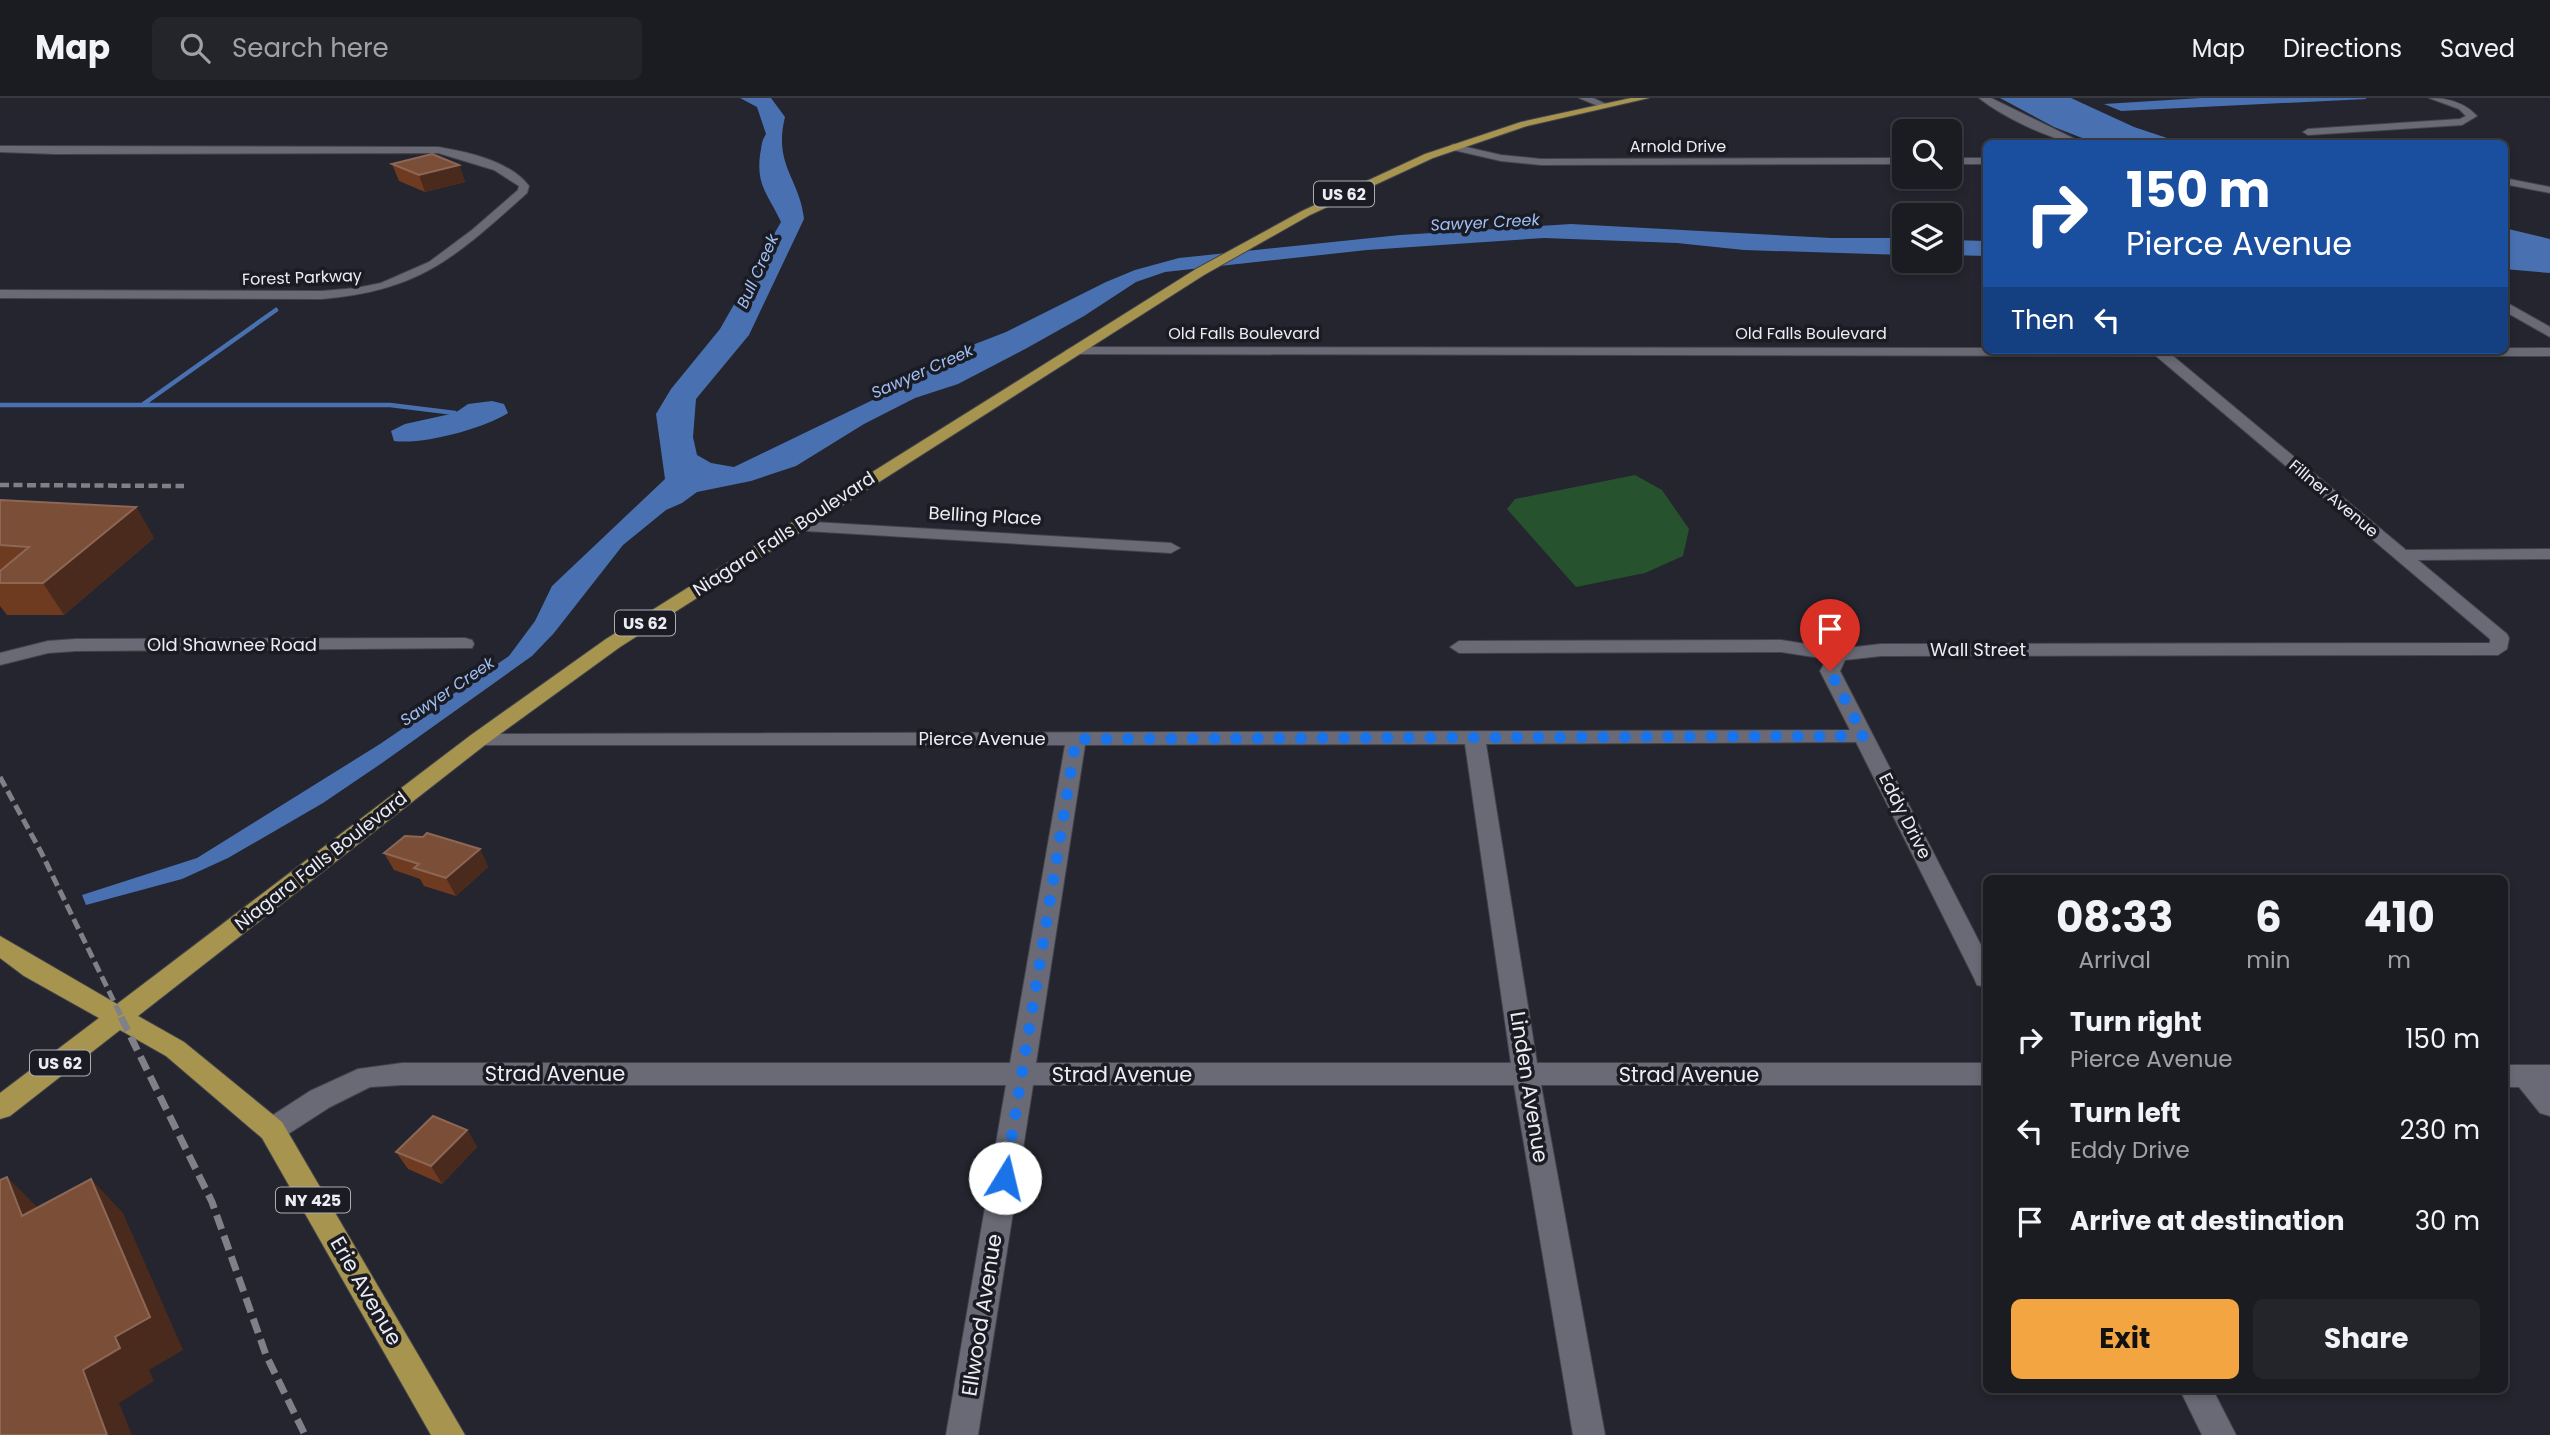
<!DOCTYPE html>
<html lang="en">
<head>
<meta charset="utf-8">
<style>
  body { margin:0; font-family:Poppins,sans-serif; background:#24252a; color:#f1f3f6; height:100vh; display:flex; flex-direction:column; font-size:26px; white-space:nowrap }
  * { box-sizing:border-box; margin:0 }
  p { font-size:23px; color:#a0a1a5 }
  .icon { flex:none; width:38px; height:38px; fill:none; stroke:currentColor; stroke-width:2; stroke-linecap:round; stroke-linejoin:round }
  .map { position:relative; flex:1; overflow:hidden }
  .panel { position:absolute; left:1983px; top:777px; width:525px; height:518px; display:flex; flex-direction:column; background:#1b1c22; border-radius:10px; box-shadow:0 4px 10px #0003,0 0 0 2px #393a40 }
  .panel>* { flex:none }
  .hud { position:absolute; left:1983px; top:42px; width:525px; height:214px; border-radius:10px; box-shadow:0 4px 10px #0003,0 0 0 2px #393a40; background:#1a4fa0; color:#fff; overflow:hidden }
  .tools { position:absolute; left:1892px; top:21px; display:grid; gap:14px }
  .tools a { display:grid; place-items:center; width:70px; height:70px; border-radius:10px; background:#1b1c22; box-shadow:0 4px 10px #0003,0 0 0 2px #393a40; font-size:35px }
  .pin { position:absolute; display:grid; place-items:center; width:60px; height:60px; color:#fff; margin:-72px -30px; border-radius:50% 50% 50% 0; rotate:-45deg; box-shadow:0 0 7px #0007 }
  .pin .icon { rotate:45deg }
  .me { position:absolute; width:77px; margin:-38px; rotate:9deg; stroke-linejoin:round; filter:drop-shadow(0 0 5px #0008) }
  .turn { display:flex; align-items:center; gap:24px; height:147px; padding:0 28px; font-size:32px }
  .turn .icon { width:91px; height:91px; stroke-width:2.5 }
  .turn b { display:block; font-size:49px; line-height:60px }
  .then { display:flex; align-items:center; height:66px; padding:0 28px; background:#0003; gap:14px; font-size:26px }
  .eta { display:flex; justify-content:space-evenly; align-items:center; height:119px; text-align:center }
  .eta b { font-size:42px; font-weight:700; line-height:49px }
  .action { display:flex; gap:14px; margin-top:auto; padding:14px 28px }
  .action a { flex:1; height:80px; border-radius:10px; background:#f2a541; color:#111; font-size:28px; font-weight:700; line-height:80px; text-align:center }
  .action a+a { background:#24252a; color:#f1f3f6 }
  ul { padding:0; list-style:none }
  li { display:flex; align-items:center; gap:21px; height:91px; padding:0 28px }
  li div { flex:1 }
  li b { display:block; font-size:26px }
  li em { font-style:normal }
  header { display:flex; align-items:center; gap:42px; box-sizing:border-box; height:98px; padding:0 35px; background:#1b1c22; border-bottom:2px solid #393a40 }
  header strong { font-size:33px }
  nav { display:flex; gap:38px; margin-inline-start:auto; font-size:24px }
  .search { width:490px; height:63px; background:#24252a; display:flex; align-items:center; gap:18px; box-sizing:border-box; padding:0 24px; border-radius:10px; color:#a0a1a5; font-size:26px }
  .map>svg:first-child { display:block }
  .green { fill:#27522e }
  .water { fill:#4971b1 }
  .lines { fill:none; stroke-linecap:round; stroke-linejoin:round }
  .stream { stroke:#4971b1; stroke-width:4.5 }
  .minor-casing { stroke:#43444b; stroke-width:2 }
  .major-casing { stroke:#43444b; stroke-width:2 }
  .minor { fill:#6a6a76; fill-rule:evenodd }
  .major { fill:#a6944f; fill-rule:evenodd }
  .rail-far2 { stroke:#808188; stroke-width:4.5; stroke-dasharray:9 4.5; stroke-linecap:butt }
  .rail-far1 { stroke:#808188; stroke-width:5; stroke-dasharray:11 5; stroke-linecap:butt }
  .rail { stroke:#808188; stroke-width:7; stroke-dasharray:15 7; stroke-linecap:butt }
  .wall { fill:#6e3b21 }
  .shaded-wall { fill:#4a2a1d }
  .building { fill:#7b4e37; stroke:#8d6755; stroke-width:2 }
  .route { stroke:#1a73e8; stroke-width:12; stroke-dasharray:0 21.6 }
  .labels { text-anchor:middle; stroke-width:7; stroke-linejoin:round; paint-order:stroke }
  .far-street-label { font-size:16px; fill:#ecedf3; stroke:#1b1b24 }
  .shield { fill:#1b1b24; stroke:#adaeb5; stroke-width:2 }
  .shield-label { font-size:16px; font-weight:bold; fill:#ecedf3 }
  .far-water-label { font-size:16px; font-style:italic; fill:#a0c1f6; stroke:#1b1b24 }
  .street-label { font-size:18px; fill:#ecedf3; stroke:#1b1b24 }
  .near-street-label { font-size:21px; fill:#ecedf3; stroke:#1b1b24 }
</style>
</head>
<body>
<header>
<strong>Map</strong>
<div class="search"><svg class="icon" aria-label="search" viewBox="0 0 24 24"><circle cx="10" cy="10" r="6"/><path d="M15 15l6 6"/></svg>Search here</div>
<nav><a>Map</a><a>Directions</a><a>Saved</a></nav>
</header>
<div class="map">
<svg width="2550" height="1337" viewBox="0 0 2550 1337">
  <rect width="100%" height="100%" fill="#24252e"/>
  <path class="green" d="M 1635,377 L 1662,392 L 1689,431 L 1683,458 L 1645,475 L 1576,489 L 1507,411 L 1515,401 Z"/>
  <path class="water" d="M 740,0 L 771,0 L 785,19 C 773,67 800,81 804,121 L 749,237 L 696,301 L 693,339 L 697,357 L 711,365 L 734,369 L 881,298 L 957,253 L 1006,234 L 1106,184 L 1135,172 L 1179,160 L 1400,137 L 1571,126 L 1831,140 L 1904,140 L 1904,157 L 1744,152 L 1677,145 L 1544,140 L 1367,152 L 1165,174 L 1136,184 L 1084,218 L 1027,250 L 958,286 L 915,300 L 864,326 L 796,368 L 751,383 L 697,394 L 682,405 L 666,412 L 623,447 L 554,535 L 532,558 L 382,665 L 323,705 L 228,760 L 182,781 L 86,807 L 82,797 L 197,760 L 380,646 L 509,558 L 535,523 L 552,488 L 665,381 L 656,316 L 671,291 L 720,231 L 781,124 C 769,98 756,88 760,57 C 762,48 761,44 766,36 L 757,9 Z
    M 2000,0 L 2071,0 L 2134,29 L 2182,45 L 2095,45 L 2054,29 Z
    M 2201,0 L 2365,0 L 2367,1 L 2121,13 L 2104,6 Z
    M 2504,130 L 2550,141 L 2550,175 L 2504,171 Z
    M 1950,142 L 1986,143 L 1986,158 L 1950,157 Z
    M 492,303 L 504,306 L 508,315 C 483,331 422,347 394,343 L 391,333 L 405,326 L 455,315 L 468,306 Z"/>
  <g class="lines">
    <path class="stream" d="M 0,307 L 390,307 L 455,315
      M 142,307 L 276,212"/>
    <g class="minor-casing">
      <path id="minor" d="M 1579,0 L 1593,0 L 1608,7 L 1603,10 Z
        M 1979,0 L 1991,0 L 2085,46 C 2057,46 2001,18 1979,0 Z
        M 2429,0 C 2448,0 2464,4 2477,18 L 2462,27 L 2308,37 L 2303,34 L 2308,31 L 2460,21 L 2466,18 L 2459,11 Z
        M 1453,46 L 1501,57 L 1541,61 L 1904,60 L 1904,66 L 1541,67 L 1501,63 L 1449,51 L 1448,49 Z
        M 0,48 L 438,49 C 468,54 510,63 529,88 L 527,95 C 455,159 422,192 322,201 L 0,200 L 0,192 L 322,193 L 356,190 L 381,185 L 429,164 L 472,132 L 518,92 L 519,88 L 494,72 L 438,55 L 55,56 L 0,54 Z
        M 1950,60 L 1986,60 L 1986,66 L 1950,66 Z
        M 2504,80 L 2550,89 L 2550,95 L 2504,86 Z
        M 2504,203 L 2550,229 L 2550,239 L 2504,213 Z
        M 1072,249 L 1986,250 L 1986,252 L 2550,250 L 2550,258 L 2173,258 L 2406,452 L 2550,451 L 2550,461 L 2418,462 L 2507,536 L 2509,540 L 2507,551 L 2498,557 L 1881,558 L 1845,562 L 1840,573 L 1986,857 L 1986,889 L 1977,887 L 1974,880 L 1856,644 L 1486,646 L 1537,965 L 1986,965 L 1986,987 L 1541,987 L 1605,1337 L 1573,1337 L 1514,987 L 1033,987 L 978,1337 L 946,1337 L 1006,987 L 402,987 L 370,989 L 330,1009 L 282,1040 L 272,1044 L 262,1040 L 258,1032 L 262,1024 L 310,993 L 358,971 L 402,965 L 1010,965 L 1065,647 L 471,647 L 468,642 L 471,637 L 478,636 L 1850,632 L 1820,573 L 1827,561 L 1781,554 L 1459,555 L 1450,549 L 1459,543 L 1781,542 L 1838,551 L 1881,546 L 2490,545 L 2490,541 L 2156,258 L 1067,256 L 1065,253 ZM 1465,646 L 1511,965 L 1036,965 L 1085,647 Z
        M 796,423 L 1171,445 L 1180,450 L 1171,455 L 790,432 L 788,428 Z
        M 465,540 L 472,542 L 474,546 L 472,550 L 76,553 L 48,555 L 0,567 L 0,555 L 48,543 L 76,541 Z
        M 2504,967 L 2550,967 L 2550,1018 L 2540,1015 L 2519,989 L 2504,989 Z
        M 2180,1292 L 2213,1292 L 2236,1337 L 2202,1337 Z"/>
    </g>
    <g class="major-casing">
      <path id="major" d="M 1631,0 L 1649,0 L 1527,28 L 1433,60 L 1310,117 L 1204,177 L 620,549 L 485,647 L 138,918 L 184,944 L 282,1024 L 465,1337 L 431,1337 L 262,1040 L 166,958 L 120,932 L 10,1018 L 0,1021 L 0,995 L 99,920 L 24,878 L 0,860 L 0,838 L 117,906 L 471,637 L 606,541 L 1196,171 L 1302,113 L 1425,56 L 1521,24 Z"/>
    </g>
    <use href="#minor" class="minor"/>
    <use href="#major" class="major"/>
    <path class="rail-far2" d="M 0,387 L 184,388"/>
    <path class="rail-far1" d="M 0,679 L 41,754 L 122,920"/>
    <path class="rail" d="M 121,919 L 212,1104 L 266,1257 L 305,1337"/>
  </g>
  <path class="wall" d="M 392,66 L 459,67 L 465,84 L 425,94 L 399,83 Z
    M 0,402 L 136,409 L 154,440 L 64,517 L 7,517 L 0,508 Z
    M 480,751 L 488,769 L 456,798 L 424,788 L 420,781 L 394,772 L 384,755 Z
    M 467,1032 L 477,1049 L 442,1086 L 408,1071 L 396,1054 Z"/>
  <path class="shaded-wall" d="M 459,67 L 465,84 L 425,94 L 419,77 Z
    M 136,409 L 154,440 L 64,517 L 43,485 Z
    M 480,751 L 488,769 L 456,798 L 446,780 Z
    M 467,1032 L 477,1049 L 442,1086 L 431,1068 Z
    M 7,1079 L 41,1113 L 22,1118 Z
    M 91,1081 L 123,1115 L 183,1252 L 149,1272 L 154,1283 L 119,1305 L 132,1337 L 107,1337 L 83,1272 L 115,1239 Z"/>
  <path class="building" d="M 432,56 L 459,67 L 419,77 L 392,66 Z
    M 0,402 L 136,409 L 43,485 L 0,485 L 0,473 L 29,449 L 0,447 Z
    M 427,735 L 480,751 L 446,780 L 414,770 L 419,766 L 384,755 L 405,738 L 423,739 Z
    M 433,1018 L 467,1032 L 431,1068 L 396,1054 Z
    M 7,1079 L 22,1118 L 91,1081 L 150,1219 L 115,1239 L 120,1250 L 83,1272 L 107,1337 L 0,1337 L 0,1082 Z"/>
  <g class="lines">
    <path class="route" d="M 1005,1080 L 1076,641 L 1864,638 L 1830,573"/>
  </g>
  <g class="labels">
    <g class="far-street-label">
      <text x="1678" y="54">Arnold Drive</text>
      <text transform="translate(302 179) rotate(-2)" y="6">Forest Parkway</text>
      <text x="1244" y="241">Old Falls Boulevard</text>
      <text x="1811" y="241">Old Falls Boulevard</text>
      <text transform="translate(2334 400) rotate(40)" y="6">Fillner Avenue</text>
    </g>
    <g class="shield">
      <rect x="1314" y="83.5" width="60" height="25" rx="5"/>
      <rect x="615" y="512.5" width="60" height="25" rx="5"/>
      <rect x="30" y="952.5" width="60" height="25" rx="5"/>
      <rect x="276" y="1089.5" width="74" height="25" rx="5"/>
    </g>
    <g class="shield-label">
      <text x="1344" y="102">US 62</text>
      <text x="645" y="531">US 62</text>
      <text x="60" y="971">US 62</text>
      <text x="313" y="1108">NY 425</text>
    </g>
    <g class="far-water-label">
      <text transform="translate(1485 124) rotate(-3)" y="6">Sawyer Creek</text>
      <text transform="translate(757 173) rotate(-66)" y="6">Bull Creek</text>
      <text transform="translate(922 273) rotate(-24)" y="6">Sawyer Creek</text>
      <text transform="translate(447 593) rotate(-34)" y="6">Sawyer Creek</text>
    </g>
    <g class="street-label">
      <text transform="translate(985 418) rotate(3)" y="6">Belling Place</text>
      <text transform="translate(784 436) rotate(-33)" y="6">Niagara Falls Boulevard</text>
      <text x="232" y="553">Old Shawnee Road</text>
      <text x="1978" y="558">Wall Street</text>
      <text x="982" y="647">Pierce Avenue</text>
      <text transform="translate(1905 718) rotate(63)" y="6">Eddy Drive</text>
      <text transform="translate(321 763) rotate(-38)" y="6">Niagara Falls Boulevard</text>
    </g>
    <g class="near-street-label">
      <text x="555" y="983">Strad Avenue</text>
      <text x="1122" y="984">Strad Avenue</text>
      <text x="1689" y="984">Strad Avenue</text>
      <text transform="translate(1529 989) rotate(81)" y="7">Linden Avenue</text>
      <text transform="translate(366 1193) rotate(60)" y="7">Erie Avenue</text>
      <text transform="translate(982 1217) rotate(-81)" y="7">Ellwood Avenue</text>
    </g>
  </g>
</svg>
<div class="tools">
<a><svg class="icon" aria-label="search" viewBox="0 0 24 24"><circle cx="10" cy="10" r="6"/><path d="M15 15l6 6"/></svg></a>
<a><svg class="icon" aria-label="layers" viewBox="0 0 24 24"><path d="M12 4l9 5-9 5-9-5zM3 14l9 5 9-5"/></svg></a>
</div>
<div class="pin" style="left:1830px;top:573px;background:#d93025"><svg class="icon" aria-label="arrive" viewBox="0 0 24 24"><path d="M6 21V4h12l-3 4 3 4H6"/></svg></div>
<svg class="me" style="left:1005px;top:1080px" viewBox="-20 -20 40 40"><circle r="19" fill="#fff"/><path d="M0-13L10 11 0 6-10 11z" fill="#1a73e8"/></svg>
<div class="hud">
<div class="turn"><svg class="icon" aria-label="right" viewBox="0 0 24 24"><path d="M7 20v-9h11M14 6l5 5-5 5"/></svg><div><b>150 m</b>Pierce Avenue</div></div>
<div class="then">Then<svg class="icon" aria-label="left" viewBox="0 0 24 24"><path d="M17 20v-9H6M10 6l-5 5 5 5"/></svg></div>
</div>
<section class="panel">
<div class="eta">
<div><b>08:33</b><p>Arrival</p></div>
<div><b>6</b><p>min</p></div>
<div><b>410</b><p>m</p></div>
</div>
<ul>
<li><svg class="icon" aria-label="right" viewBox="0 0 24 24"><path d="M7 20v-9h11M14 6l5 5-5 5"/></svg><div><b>Turn right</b><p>Pierce Avenue</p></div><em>150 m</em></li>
<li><svg class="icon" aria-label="left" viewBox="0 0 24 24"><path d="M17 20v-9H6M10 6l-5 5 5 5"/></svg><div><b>Turn left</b><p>Eddy Drive</p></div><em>230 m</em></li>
<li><svg class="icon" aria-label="arrive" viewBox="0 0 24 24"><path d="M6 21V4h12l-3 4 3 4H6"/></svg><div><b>Arrive at destination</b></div><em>30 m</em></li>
</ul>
<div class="action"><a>Exit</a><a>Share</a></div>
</section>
</div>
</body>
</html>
